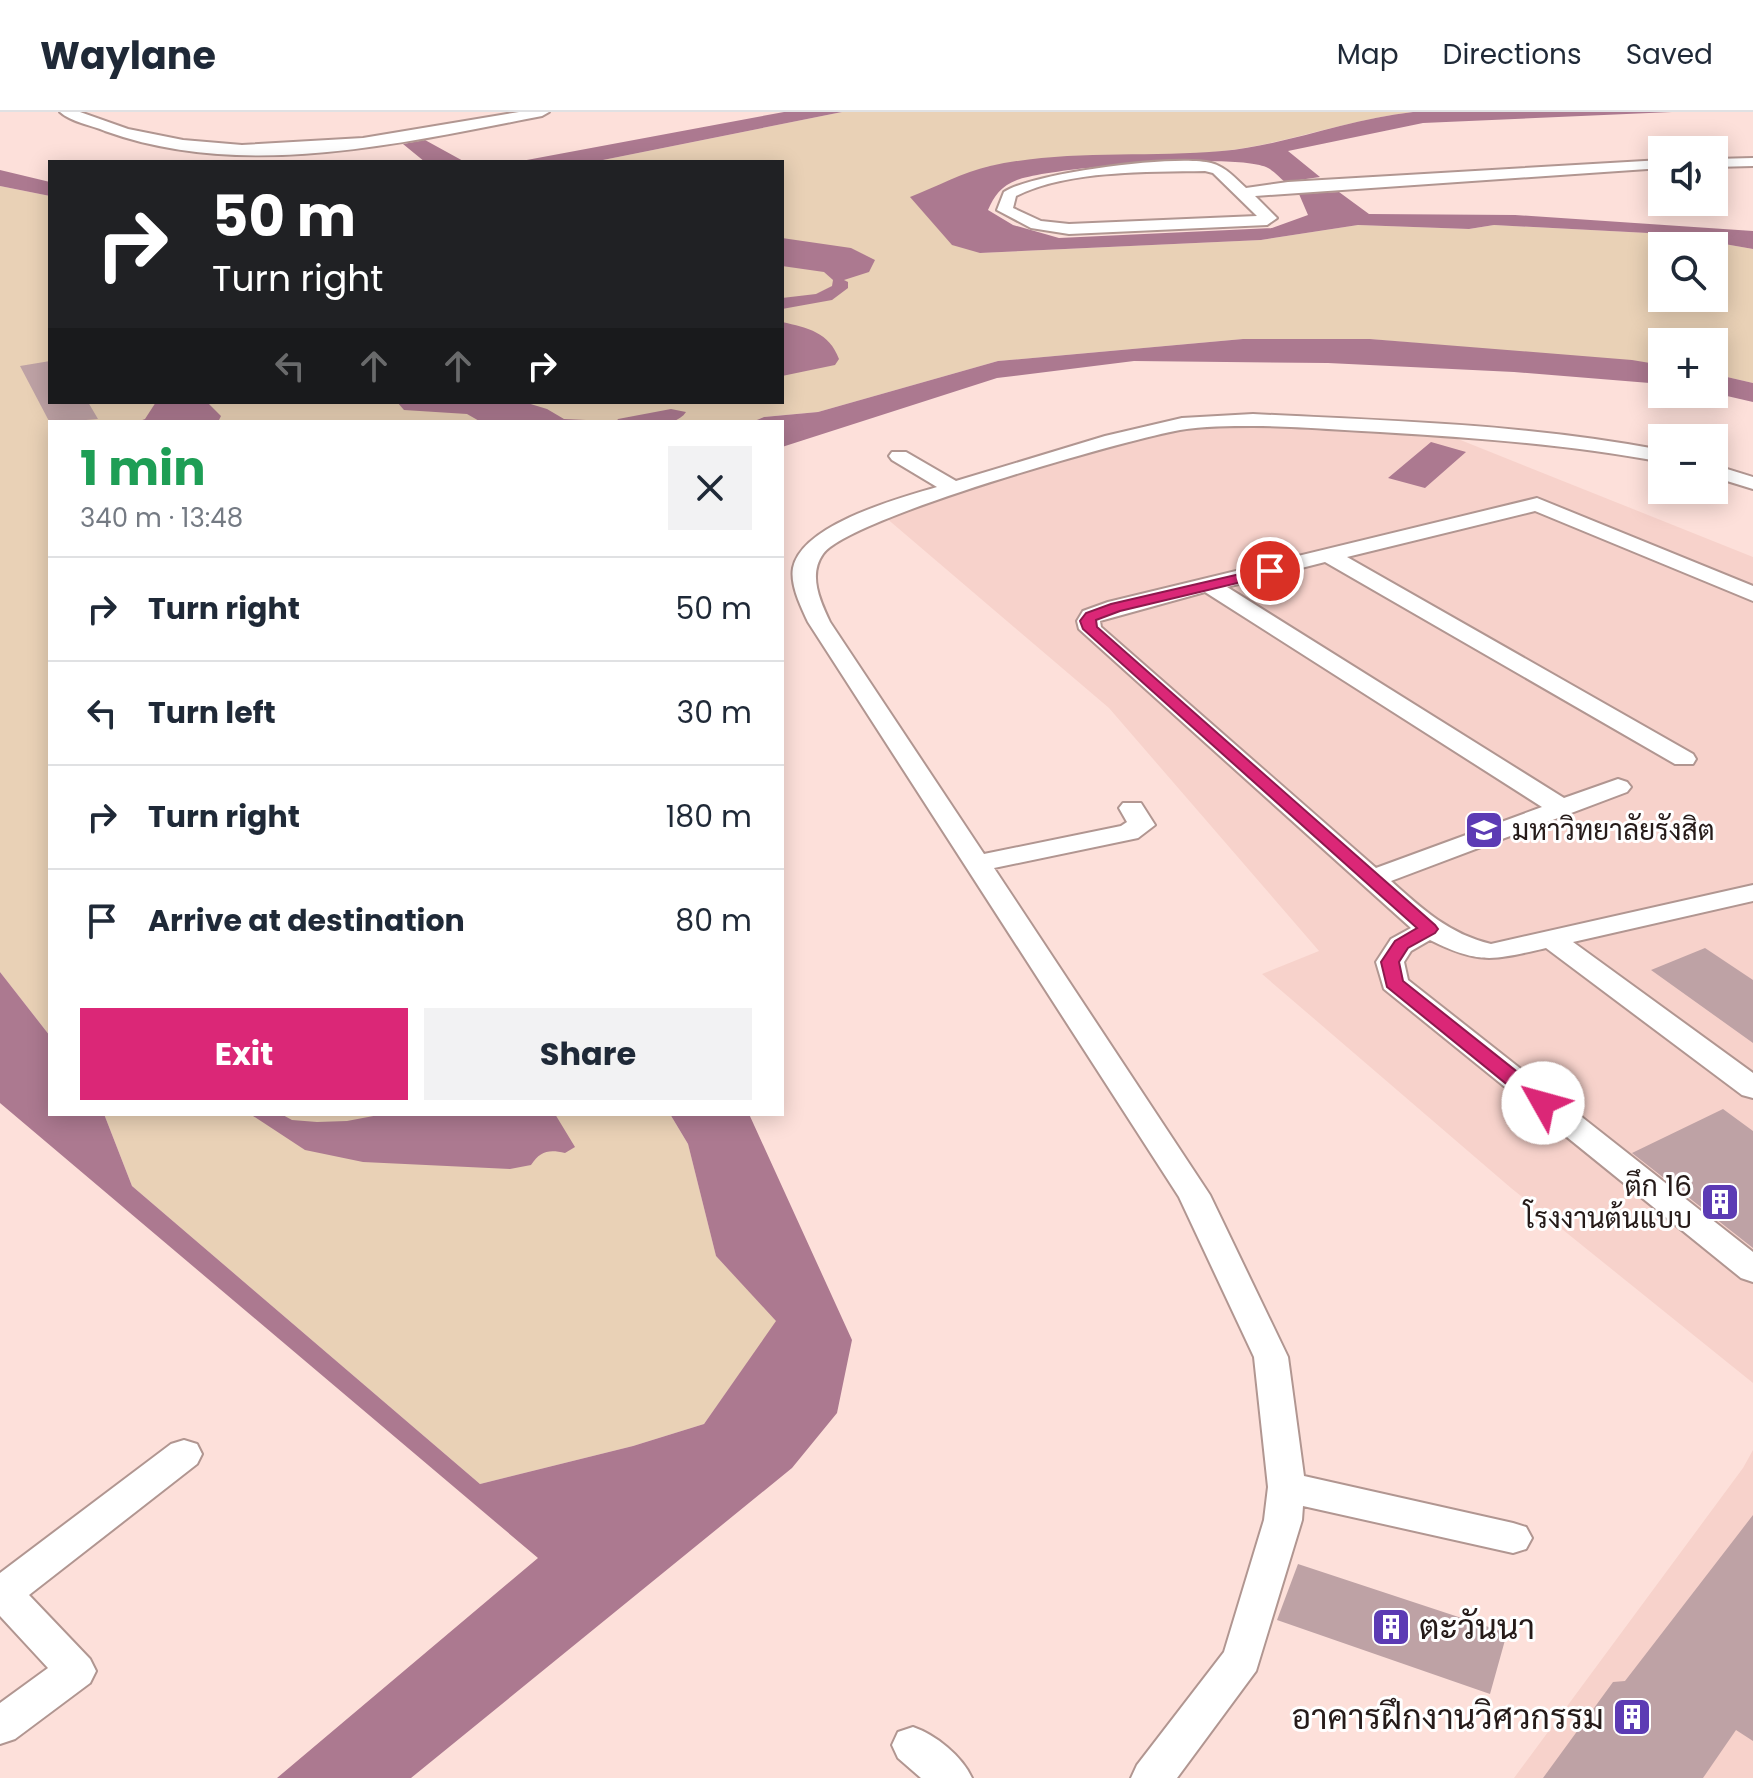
<!DOCTYPE html>
<html lang="en">
<head>
<meta charset="utf-8">
<style>
  body { margin:0; font-family:Poppins,Sarabun,sans-serif; background:#f2f2f3; color:#1f2937; height:100vh; display:flex; flex-direction:column; font-size:30px; white-space:nowrap }
  * { box-sizing:border-box; margin:0 }
  p { font-size:26px; color:#747a83 }
  .icon { flex:none; width:44px; height:44px; fill:none; stroke:currentColor; stroke-width:2; stroke-linecap:round; stroke-linejoin:round }
  .map { position:relative; flex:1; overflow:hidden }
  .drawer { position:absolute; left:48px; top:308px; width:736px; height:696px; display:flex; flex-direction:column; background:#fff; border-radius:0px; box-shadow:0 4px 20px #0003 }
  .drawer>* { flex:none }
  .guide { position:absolute; left:48px; top:48px; width:736px; height:244px; border-radius:0px; box-shadow:0 4px 20px #0003; background:#202124; color:#fff; overflow:hidden }
  .controls { position:absolute; left:1648px; top:24px; display:grid; gap:16px }
  .controls a { display:grid; place-items:center; width:80px; height:80px; border-radius:0px; background:#fff; box-shadow:0 4px 20px #0003; font-size:40px }
  .pin { position:absolute; display:grid; place-items:center; width:68px; height:68px; color:#fff; margin:-34px; border:4px solid #fff; border-radius:50%; box-shadow:0 2px 8px #0007 }
  .me { position:absolute; width:88px; margin:-44px; rotate:308deg; stroke-linejoin:round; filter:drop-shadow(0 0 6px #0008) }
  .turn { display:flex; align-items:center; gap:28px; height:168px; padding:0 32px; font-size:36px }
  .turn .icon { width:104px; height:104px; stroke-width:2.5 }
  .turn b { display:block; font-size:56px; line-height:68px }
  .lanes { display:flex; align-items:center; height:76px; padding:0 32px; background:#0003; justify-content:center; gap:40px; direction:ltr }
  .lanes .off { opacity:.35 }
  .round { display:grid; place-items:center; flex:none; width:84px; height:84px; border-radius:0px; background:#f2f2f3 }
  .head { display:flex; align-items:center; justify-content:space-between; height:136px; padding:0 32px }
  h1 { font-size:48px; font-weight:700; line-height:60px; color:#1e9e55 }
  .action { display:flex; gap:16px; margin-top:auto; padding:16px 32px }
  .action a { flex:1; height:92px; border-radius:0px; background:#db2777; color:#fff; font-size:32px; font-weight:700; line-height:92px; text-align:center }
  .action a+a { background:#f2f2f3; color:#1f2937 }
  ul { padding:0; list-style:none }
  li { display:flex; align-items:center; gap:24px; height:104px; padding:0 32px; border-top:2px solid #e0e1e3 }
  li div { flex:1 }
  li b { display:block; font-size:30px }
  li em { font-style:normal }
  header { display:flex; align-items:center; gap:48px; box-sizing:border-box; height:112px; padding:0 40px; background:#fff; border-bottom:2px solid #e0e1e3 }
  header strong { font-size:38px }
  nav { display:flex; gap:44px; margin-inline-start:auto; font-size:28px }
  .map>svg:first-child { display:block }
  .built { fill:#f7d2cb }
  .green { fill:#e9d1b6; fill-rule:evenodd }
  .water { fill:#ac7990 }
  .building { fill:#bea2a5 }
  .lines { fill:none; stroke-linecap:round; stroke-linejoin:round }
  .minor-casing { stroke:#b19691; stroke-width:4 }
  .minor { fill:#fff; fill-rule:evenodd }
  .route { fill:#db2777; stroke:#8e194d; stroke-width:2 }
  .labels { text-anchor:middle; stroke-width:6; stroke-linejoin:round; paint-order:stroke }
  .poi-label { font-size:28px; fill:#261b19; stroke:#fff; text-anchor:start }
  .near-poi-label { font-size:34px; fill:#261b19; stroke:#fff; text-anchor:start }
</style>
</head>
<body>
<header>
<strong>Waylane</strong>
<nav><a>Map</a><a>Directions</a><a>Saved</a></nav>
</header>
<div class="map">
<svg width="1753" height="1666" viewBox="0 0 1753 1666">
  <rect width="100%" height="100%" fill="#fde0da"/>
  <path class="built" d="M 1182,311 L 1423,313 L 1753,445 L 1753,1271 L 1511,1076 L 1262,862 L 1319,839 L 1109,596 L 878,399 Z
    M 1753,1338 L 1753,1666 L 1514,1666 L 1743,1356 Z"/>
  <path class="green" d="M 842,0 L 1413,0 C 1349,7 1287,32 1223,39 C 1144,48 1065,40 986,55 L 980,141 L 1261,128 L 1358,113 L 1469,117 L 1494,113 L 1667,122 L 1753,137 L 1753,271 L 1714,262 L 1714,230 L 1662,230 L 1662,253 L 1370,227 L 1243,227 L 998,249 L 818,300 L 764,305 L 752,310 L 50,310 L 50,924 L 0,860 L 0,74 L 50,84 L 50,290 L 782,290 L 782,50 L 593,50 ZM 1662,134 L 1714,134 L 1714,186 L 1662,186 Z
    M 104,1002 L 670,1002 L 688,1032 L 716,1144 L 777,1209 L 704,1312 L 633,1334 L 480,1372 L 132,1074 Z"/>
  <path class="water" d="M 784,0 L 842,0 L 593,50 L 516,50 Z
    M 1413,0 L 1672,0 L 1423,11 L 1288,39 L 1320,65 L 1285,70 C 1280,66 1273,58 1266,55 C 1235,41 1050,55 1017,68 C 1001,74 994,84 988,98 L 1013,113 L 1059,126 L 1272,116 L 1308,103 L 1299,82 L 1339,80 L 1369,102 L 1515,103 L 1753,119 L 1753,137 L 1667,122 L 1494,113 L 1469,117 L 1358,113 L 1261,128 L 980,141 L 952,133 L 910,85 C 936,75 963,60 990,54 C 1066,37 1145,46 1222,39 C 1287,33 1348,7 1413,0 Z
    M 425,28 L 465,50 L 425,50 L 403,32 Z
    M 0,58 L 50,70 L 50,84 L 0,74 Z
    M 782,126 L 851,136 L 875,148 L 869,160 L 844,168 L 848,170 L 848,176 L 832,188 L 782,197 L 782,186 L 816,182 L 832,174 L 833,168 L 824,160 L 782,154 Z
    M 782,210 C 808,216 829,220 839,247 L 835,253 L 782,264 Z
    M 1243,227 L 1370,227 L 1632,248 L 1662,253 L 1662,272 L 1514,260 L 1328,251 L 1134,249 L 997,266 L 782,335 L 782,310 L 752,310 L 764,305 L 818,300 L 998,249 Z
    M 1714,262 L 1753,271 L 1753,290 L 1714,281 Z
    M 156,290 L 207,290 L 221,304 L 218,310 L 137,310 L 145,307 Z
    M 397,290 L 524,290 L 547,297 L 564,307 L 608,309 L 481,310 L 467,302 L 404,298 Z
    M 671,297 L 686,300 C 675,318 635,310 616,310 L 618,307 Z
    M 1431,330 L 1466,340 L 1425,376 L 1388,366 Z
    M 0,860 L 50,924 L 50,1002 L 104,1002 L 132,1074 L 480,1372 L 633,1334 L 704,1312 L 776,1209 L 716,1144 L 688,1032 L 670,1002 L 749,1002 L 852,1228 L 837,1301 L 792,1356 L 411,1666 L 277,1666 L 538,1446 L 0,991 Z
    M 250,1002 L 281,1002 L 292,1008 L 317,1010 L 347,1009 L 384,1002 L 555,1002 L 575,1035 L 565,1041 C 549,1037 540,1039 531,1053 L 510,1057 L 363,1050 L 305,1038 Z"/>
  <path class="building" d="M 50,249 L 50,290 L 88,290 L 98,307 L 50,311 L 20,254 Z
    M 1705,836 L 1753,868 L 1753,931 L 1651,858 Z
    M 1723,997 L 1753,1019 L 1753,1136 L 1632,1041 Z
    M 1753,1403 L 1753,1629 L 1736,1618 L 1703,1666 L 1543,1666 L 1613,1570 L 1625,1569 Z
    M 1298,1452 L 1507,1521 L 1490,1582 L 1277,1508 Z"/>
  <g class="lines">
    <g class="minor-casing">
      <path id="minor" d="M 60,0 L 80,0 L 128,17 L 183,28 L 242,33 L 363,26 L 519,0 L 549,0 L 542,4 C 402,31 244,69 105,19 C 91,13 71,10 60,0 Z
        M 1753,46 L 1753,54 L 1714,55 L 1714,47 Z
        M 1662,48 L 1662,56 L 1255,84 L 1277,106 L 1267,113 L 1069,122 L 1031,116 L 997,98 L 1004,80 C 1032,61 1178,42 1211,51 C 1226,55 1235,66 1246,76 L 1288,70 ZM 1205,59 L 1213,61 L 1257,104 L 1069,112 L 1041,109 L 1013,96 L 1016,84 C 1068,58 1147,60 1205,59 Z
        M 1253,302 C 1390,309 1527,312 1662,338 L 1662,350 C 1568,332 1475,326 1380,320 C 1337,318 1295,314 1253,314 C 1229,314 1203,314 1180,318 C 1125,328 848,406 823,442 C 808,463 820,489 830,510 L 984,742 L 1121,714 L 1127,710 L 1119,696 L 1123,691 L 1141,691 L 1155,713 L 1138,726 L 994,756 L 1210,1083 L 1288,1245 L 1304,1364 L 1513,1411 L 1526,1415 L 1532,1426 L 1526,1437 L 1513,1441 L 1303,1394 L 1302,1408 L 1256,1559 L 1177,1666 L 1131,1666 L 1137,1653 L 1224,1540 L 1264,1408 L 1268,1375 L 1254,1245 L 1179,1085 L 808,510 C 801,495 790,473 793,456 C 802,412 900,386 937,375 L 892,348 L 889,344 L 892,340 L 906,340 L 956,369 L 1105,324 L 1182,306 Z
        M 1714,353 L 1753,365 L 1753,377 L 1714,365 Z
        M 1537,386 L 1753,474 L 1753,489 L 1535,399 L 1347,445 L 1693,642 L 1696,647 L 1693,652 L 1675,652 L 1325,450 L 1227,475 L 1564,686 L 1618,667 L 1627,670 L 1631,675 L 1627,680 L 1391,769 C 1422,797 1449,822 1491,832 L 1753,773 L 1753,789 L 1573,830 L 1753,961 L 1753,986 L 1742,983 L 1546,836 C 1494,848 1480,853 1430,828 L 1411,839 L 1404,850 L 1408,868 L 1753,1140 L 1753,1170 L 1741,1166 L 1384,877 L 1376,850 L 1391,827 L 1411,816 L 1079,517 L 1077,509 L 1083,499 L 1108,490 ZM 1205,480 L 1542,695 L 1376,756 L 1101,515 L 1100,509 Z
        M 184,1328 L 197,1332 L 202,1342 L 197,1352 L 29,1483 L 90,1547 L 96,1559 L 90,1571 L 15,1627 L 0,1632 L 0,1591 L 48,1556 L 0,1504 L 0,1461 L 171,1332 Z
        M 913,1615 C 936,1623 962,1644 972,1666 L 921,1666 L 898,1646 L 892,1633 L 898,1620 Z"/>
    </g>
    <use href="#minor" class="minor"/>
  </g>
  <path class="route" d="M 1270,455 L 1275,456 L 1275,462 L 1120,499 L 1096,508 L 1097,515 L 1435,813 L 1438,817 L 1435,821 L 1408,836 L 1399,850 L 1403,869 L 1550,986 L 1553,991 L 1550,996 L 1536,996 L 1387,875 L 1381,850 L 1395,829 L 1417,816 L 1083,517 L 1080,509 L 1086,501 L 1111,492 Z"/>
  <defs>
    <g id="university-square" transform="scale(2)"><rect x="-9" y="-9" width="18" height="18" rx="4" fill="#5c3bb4" stroke="#fff"/><path d="M0-5L7-2L0 1L-7-2ZM-4 1L0 2.5L4 1V4Q0 6-4 4Z" fill="#fff"/></g>
    <g id="building-square" transform="scale(2)"><rect x="-9" y="-9" width="18" height="18" rx="4" fill="#5c3bb4" stroke="#fff"/><path d="M-4-6H4V6H1V3H-1V6H-4ZM-2.5-4.3h1.7v1.8h-1.7ZM.8-4.3h1.7v1.8H.8ZM-2.5-1h1.7V.8h-1.7ZM.8-1h1.7V.8H.8Z" fill="#fff"/></g>
  </defs>
  <g fill-rule="evenodd">
    <use href="#university-square" x="1484" y="718"/>
    <use href="#building-square" x="1720" y="1090"/>
    <use href="#building-square" x="1391" y="1515"/>
    <use href="#building-square" x="1632" y="1605"/>
  </g>
  <g class="labels">
    <g class="poi-label">
      <text x="1512" y="728">มหาวิทยาลัยรังสิต</text>
      <text x="1692" y="1084" text-anchor="end">ตึก 16<tspan x="1692" dy="32">โรงงานต้นแบบ</tspan></text>
    </g>
    <g class="near-poi-label">
      <text x="1419" y="1527">ตะวันนา</text>
      <text x="1604" y="1617" text-anchor="end">อาคารฝึกงานวิศวกรรม</text>
    </g>
  </g>
</svg>
<div class="controls">
<a><svg class="icon" aria-label="sound" viewBox="0 0 24 24"><path d="M4 9h4l5-4v14l-5-4H4zM17 9q2 3 0 6"/></svg></a>
<a><svg class="icon" aria-label="search" viewBox="0 0 24 24"><circle cx="10" cy="10" r="6"/><path d="M15 15l6 6"/></svg></a>
<a>+</a>
<a>−</a>
</div>
<div class="pin" style="left:1270px;top:459px;background:#d93025"><svg class="icon" aria-label="arrive" viewBox="0 0 24 24"><path d="M6 21V4h12l-3 4 3 4H6"/></svg></div>
<svg class="me" style="left:1543px;top:991px" viewBox="-20 -20 40 40"><circle r="19" fill="#fff"/><path d="M0-13L10 11 0 6-10 11z" fill="#db2777"/></svg>
<div class="guide">
<div class="turn"><svg class="icon" aria-label="right" viewBox="0 0 24 24"><path d="M7 20v-9h11M14 6l5 5-5 5"/></svg><div><b>50 m</b>Turn right</div></div>
<div class="lanes"><svg class="icon off" aria-label="left" viewBox="0 0 24 24"><path d="M17 20v-9H6M10 6l-5 5 5 5"/></svg><svg class="icon off" aria-label="ahead" viewBox="0 0 24 24"><path d="M12 20V5M6 11l6-6 6 6"/></svg><svg class="icon off" aria-label="ahead" viewBox="0 0 24 24"><path d="M12 20V5M6 11l6-6 6 6"/></svg><svg class="icon" aria-label="right" viewBox="0 0 24 24"><path d="M7 20v-9h11M14 6l5 5-5 5"/></svg></div>
</div>
<section class="drawer">
<div class="head"><div><h1>1 min</h1><p>340 m · 13:48</p></div><a class="round"><svg class="icon" aria-label="close" viewBox="0 0 24 24"><path d="M6 6l12 12M18 6L6 18"/></svg></a></div>
<ul>
<li><svg class="icon" aria-label="right" viewBox="0 0 24 24"><path d="M7 20v-9h11M14 6l5 5-5 5"/></svg><div><b>Turn right</b></div><em>50 m</em></li>
<li><svg class="icon" aria-label="left" viewBox="0 0 24 24"><path d="M17 20v-9H6M10 6l-5 5 5 5"/></svg><div><b>Turn left</b></div><em>30 m</em></li>
<li><svg class="icon" aria-label="right" viewBox="0 0 24 24"><path d="M7 20v-9h11M14 6l5 5-5 5"/></svg><div><b>Turn right</b></div><em>180 m</em></li>
<li><svg class="icon" aria-label="arrive" viewBox="0 0 24 24"><path d="M6 21V4h12l-3 4 3 4H6"/></svg><div><b>Arrive at destination</b></div><em>80 m</em></li>
</ul>
<div class="action"><a>Exit</a><a>Share</a></div>
</section>
</div>
</body>
</html>
